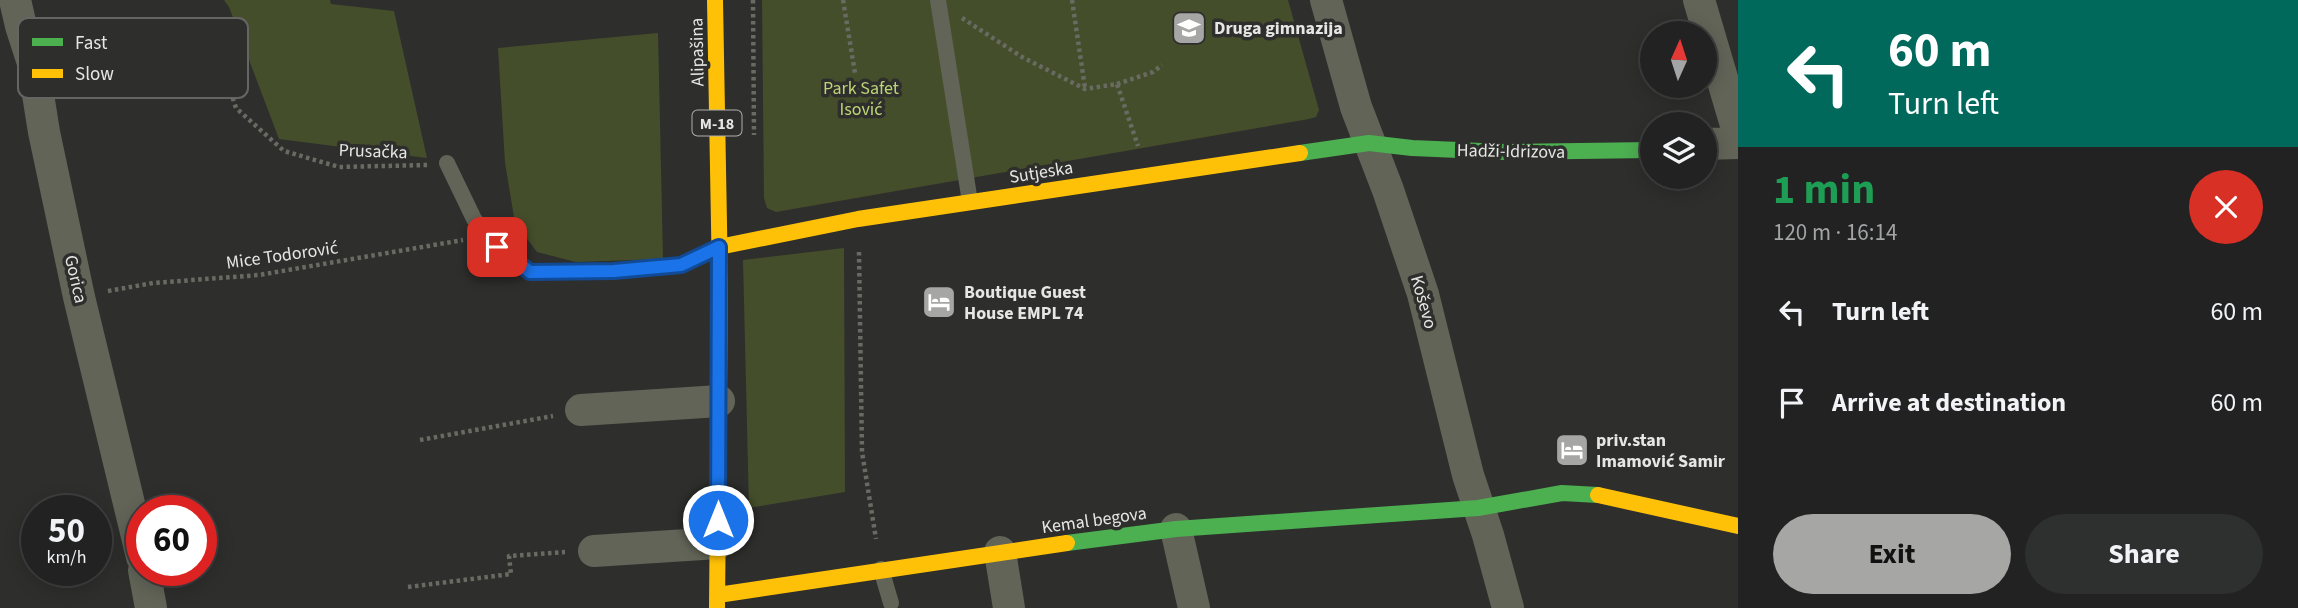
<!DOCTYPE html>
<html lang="en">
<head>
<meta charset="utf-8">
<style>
  body { margin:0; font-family:"Source Sans 3",sans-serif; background:#2e2f2f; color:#f1f3f6; height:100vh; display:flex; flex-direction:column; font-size:26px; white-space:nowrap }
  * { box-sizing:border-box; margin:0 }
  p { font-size:23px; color:#a2a4a5 }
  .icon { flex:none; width:38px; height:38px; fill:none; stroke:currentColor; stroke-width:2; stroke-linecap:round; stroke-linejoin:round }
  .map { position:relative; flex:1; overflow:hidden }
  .side { display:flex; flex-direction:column; background:#222; width:560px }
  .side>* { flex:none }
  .banner { background:#00695c; color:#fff; overflow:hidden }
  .needle { width:46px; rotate:3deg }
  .buttons { position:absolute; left:1640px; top:21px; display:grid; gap:14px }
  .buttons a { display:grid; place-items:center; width:77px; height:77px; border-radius:50%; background:#222; box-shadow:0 4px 18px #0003,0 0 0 2px #3f3f40; font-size:35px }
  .speed { position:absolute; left:21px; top:495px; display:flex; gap:14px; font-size:35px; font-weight:700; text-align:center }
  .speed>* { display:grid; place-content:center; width:91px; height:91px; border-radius:50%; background:#222; box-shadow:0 4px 18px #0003,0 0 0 2px #3f3f40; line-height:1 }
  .speed small { font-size:18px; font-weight:400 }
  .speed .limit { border:10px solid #d22; background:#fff; color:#111 }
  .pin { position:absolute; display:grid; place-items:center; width:60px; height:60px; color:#fff; margin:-30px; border-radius:14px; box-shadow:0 4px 10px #0006 }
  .me { position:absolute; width:77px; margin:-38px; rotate:0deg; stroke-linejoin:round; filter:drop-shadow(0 0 5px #0008) }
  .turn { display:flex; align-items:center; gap:24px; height:147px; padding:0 35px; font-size:32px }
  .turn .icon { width:91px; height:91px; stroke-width:2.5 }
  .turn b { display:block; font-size:49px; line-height:60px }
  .round { display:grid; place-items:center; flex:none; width:74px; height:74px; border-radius:37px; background:#2e2f2f }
  .head { display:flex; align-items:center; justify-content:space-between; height:119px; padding:0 35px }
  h1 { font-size:42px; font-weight:700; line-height:52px; color:#1e9e55 }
  .action { display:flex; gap:14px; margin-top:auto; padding:14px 35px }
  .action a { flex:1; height:80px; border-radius:42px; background:#a6a6a5; color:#111; font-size:28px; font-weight:700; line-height:80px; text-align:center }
  .action a+a { background:#2e2f2f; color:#f1f3f6 }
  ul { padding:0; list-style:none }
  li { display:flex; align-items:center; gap:21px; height:91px; padding:0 35px }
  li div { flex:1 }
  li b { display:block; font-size:26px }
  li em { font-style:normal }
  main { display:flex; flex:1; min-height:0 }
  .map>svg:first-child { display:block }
  .green { fill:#454e2b }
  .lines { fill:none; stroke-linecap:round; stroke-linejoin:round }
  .path { stroke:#696b63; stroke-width:4.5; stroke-dasharray:3.5 3.5; stroke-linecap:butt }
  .lane { stroke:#616457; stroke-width:16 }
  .street { stroke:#616457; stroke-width:32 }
  .fast { stroke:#4caf50; stroke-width:16 }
  .slow { stroke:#ffc107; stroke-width:16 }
  .route-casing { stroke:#114b97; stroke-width:18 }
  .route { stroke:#1a73e8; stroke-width:12 }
  .labels { text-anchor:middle; stroke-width:7; stroke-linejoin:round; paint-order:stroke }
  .shield { fill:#2e2f2c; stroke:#afb0ae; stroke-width:2 }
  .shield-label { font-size:16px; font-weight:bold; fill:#e6e7e5 }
  .poi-label { font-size:18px; font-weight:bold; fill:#e6e7e5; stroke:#2e2f2c; text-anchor:start }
  .street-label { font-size:18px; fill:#e6e7e5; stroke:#2e2f2c }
  .park-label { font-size:18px; fill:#bdd575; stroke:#2e2f2c }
  .key { fill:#2e2f2c; stroke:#656664; stroke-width:2 }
  .key-label { font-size:19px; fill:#e6e7e5 }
</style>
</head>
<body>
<main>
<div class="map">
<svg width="1738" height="608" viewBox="0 0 1738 608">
  <rect width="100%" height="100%" fill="#2e2e2d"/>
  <path class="green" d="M 224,0 L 330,0 L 331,4 L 394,11 L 427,158 L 279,139 L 229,7 Z
    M 762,0 L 1288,0 L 1319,110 L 1316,117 L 1309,119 L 776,212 L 767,208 L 764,198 Z
    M 658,33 L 663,259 L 576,262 L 537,252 L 515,223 L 505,163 L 498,48 Z
    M 844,248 L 845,492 L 749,508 L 743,260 Z"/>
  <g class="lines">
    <path class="path" d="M 753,0 L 754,135
      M 843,0 L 855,73
      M 1072,0 L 1085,88
      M 962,18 L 1022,57 L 1085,89 L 1117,84 L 1138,146
      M 60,58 L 101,52 L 124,42 L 149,36 L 199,32 L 223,68 L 236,108 L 284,151 L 339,167 L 428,165
      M 1117,84 L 1153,72 L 1162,65
      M 859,252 L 862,452 L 876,539
      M 108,291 L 153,283 L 259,275 L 463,240
      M 420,440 L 553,416
      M 408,587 L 511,574 L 509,556 L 565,552"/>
    <path class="lane" d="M 938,0 L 970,202
      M 447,163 L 474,219 L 497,247 L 530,272 L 614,271 L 681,265 L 717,248
      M 881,569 L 891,603"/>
    <path class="street" d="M 15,0 L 21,26 L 33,63 L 44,132 L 79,297 L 142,557
      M 1326,0 L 1356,107 L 1388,190 L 1423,294 L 1468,475 L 1488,535 L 1508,608
      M 1699,0 L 1738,132
      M 1704,144 L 1738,143
      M 581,410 L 719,401
      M 1176,529 L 1194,608
      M 594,551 L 718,543
      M 1000,552 L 1009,608
      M 144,570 L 151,608"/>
    <path class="fast" d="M 1300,153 L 1369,143 L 1412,148 L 1505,152 L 1652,150
      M 1067,543 L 1176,529 L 1478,508 L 1562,493 L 1598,495"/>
    <path class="slow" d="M 715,0 L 720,280 L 717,608
      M 719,247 L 858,219 L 1300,153
      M 1598,495 L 1738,526
      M 718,595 L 1067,543"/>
  </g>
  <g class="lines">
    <g class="route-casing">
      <path id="route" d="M 497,247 L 530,272 L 614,271 L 681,265 L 719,247 L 718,520"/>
    </g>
    <use href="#route" class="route"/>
  </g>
  <defs>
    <g id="school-square" transform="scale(1.75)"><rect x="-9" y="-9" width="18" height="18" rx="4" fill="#a6a6a5" stroke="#2e2f2c"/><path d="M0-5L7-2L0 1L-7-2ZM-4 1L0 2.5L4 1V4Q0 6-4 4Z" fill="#fff"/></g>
    <g id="hotel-square" transform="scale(1.75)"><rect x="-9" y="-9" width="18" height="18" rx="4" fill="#a6a6a5" stroke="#2e2f2c"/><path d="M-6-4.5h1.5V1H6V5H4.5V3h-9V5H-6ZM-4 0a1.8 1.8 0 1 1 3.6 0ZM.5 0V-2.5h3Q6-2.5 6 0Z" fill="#fff"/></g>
  </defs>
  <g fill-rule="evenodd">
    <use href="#school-square" x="1189" y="28"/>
    <use href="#hotel-square" x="939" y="302"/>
    <use href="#hotel-square" x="1572" y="450"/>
  </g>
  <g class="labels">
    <rect class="shield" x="692.5" y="110.5" width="49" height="25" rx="5"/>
    <g class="shield-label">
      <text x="717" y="129">M-18</text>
    </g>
    <g class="poi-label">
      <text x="1214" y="34">Druga gimnazija</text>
      <text x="964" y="298">Boutique Guest<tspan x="964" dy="21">House EMPL 74</tspan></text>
      <text x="1596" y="446">priv.stan<tspan x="1596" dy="21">Imamović Samir</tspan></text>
    </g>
    <g class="street-label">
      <text transform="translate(697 52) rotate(-91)" y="6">Alipašina</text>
      <text transform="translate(373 151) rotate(2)" y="6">Prusačka</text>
      <text transform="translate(1511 151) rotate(1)" y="6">Hadži-Idrizova</text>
      <text transform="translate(1041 172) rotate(-9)" y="6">Sutjeska</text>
      <text transform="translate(282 255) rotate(-8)" y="6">Mice Todorović</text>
      <text transform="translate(76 279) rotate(77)" y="6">Gorica</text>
      <text transform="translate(1424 302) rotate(74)" y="6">Koševo</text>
      <text transform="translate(1094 520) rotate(-8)" y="6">Kemal begova</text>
    </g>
    <g class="park-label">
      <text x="861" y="94">Park Safet<tspan x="861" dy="21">Isović</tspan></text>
    </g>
  </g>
  <rect x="18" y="18" width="230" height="80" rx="10" class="key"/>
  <rect x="32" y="38" width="31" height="8" fill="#4caf50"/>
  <rect x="32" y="69" width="31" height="9" fill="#ffc107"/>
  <g class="key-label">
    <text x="75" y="49">Fast</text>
    <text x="75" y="80">Slow</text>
  </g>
</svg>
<div class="buttons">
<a><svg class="needle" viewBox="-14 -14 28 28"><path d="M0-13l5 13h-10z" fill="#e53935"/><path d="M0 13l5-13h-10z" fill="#a2a4a5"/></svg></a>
<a><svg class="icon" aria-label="layers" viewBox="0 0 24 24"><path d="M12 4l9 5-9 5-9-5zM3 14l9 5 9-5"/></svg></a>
</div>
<div class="speed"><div>50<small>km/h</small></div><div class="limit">60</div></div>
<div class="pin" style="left:497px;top:247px;background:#d93025"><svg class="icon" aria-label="arrive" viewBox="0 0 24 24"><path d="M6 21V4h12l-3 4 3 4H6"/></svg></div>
<svg class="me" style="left:718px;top:520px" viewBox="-20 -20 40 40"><circle r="17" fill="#1a73e8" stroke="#fff" stroke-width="3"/><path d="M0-11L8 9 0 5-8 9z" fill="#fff"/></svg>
</div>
<section class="side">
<div class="banner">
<div class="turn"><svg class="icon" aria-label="left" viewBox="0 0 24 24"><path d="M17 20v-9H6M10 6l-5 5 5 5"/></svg><div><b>60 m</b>Turn left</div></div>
</div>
<div class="head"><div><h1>1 min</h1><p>120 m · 16:14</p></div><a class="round" style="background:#d93025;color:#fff"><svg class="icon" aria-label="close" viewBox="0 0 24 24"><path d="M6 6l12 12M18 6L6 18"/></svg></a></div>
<ul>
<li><svg class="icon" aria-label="left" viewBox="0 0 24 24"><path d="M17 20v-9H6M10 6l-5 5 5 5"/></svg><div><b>Turn left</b></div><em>60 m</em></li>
<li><svg class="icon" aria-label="arrive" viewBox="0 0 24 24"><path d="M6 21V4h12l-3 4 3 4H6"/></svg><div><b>Arrive at destination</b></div><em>60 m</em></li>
</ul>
<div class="action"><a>Exit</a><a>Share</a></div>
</section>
</main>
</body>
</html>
